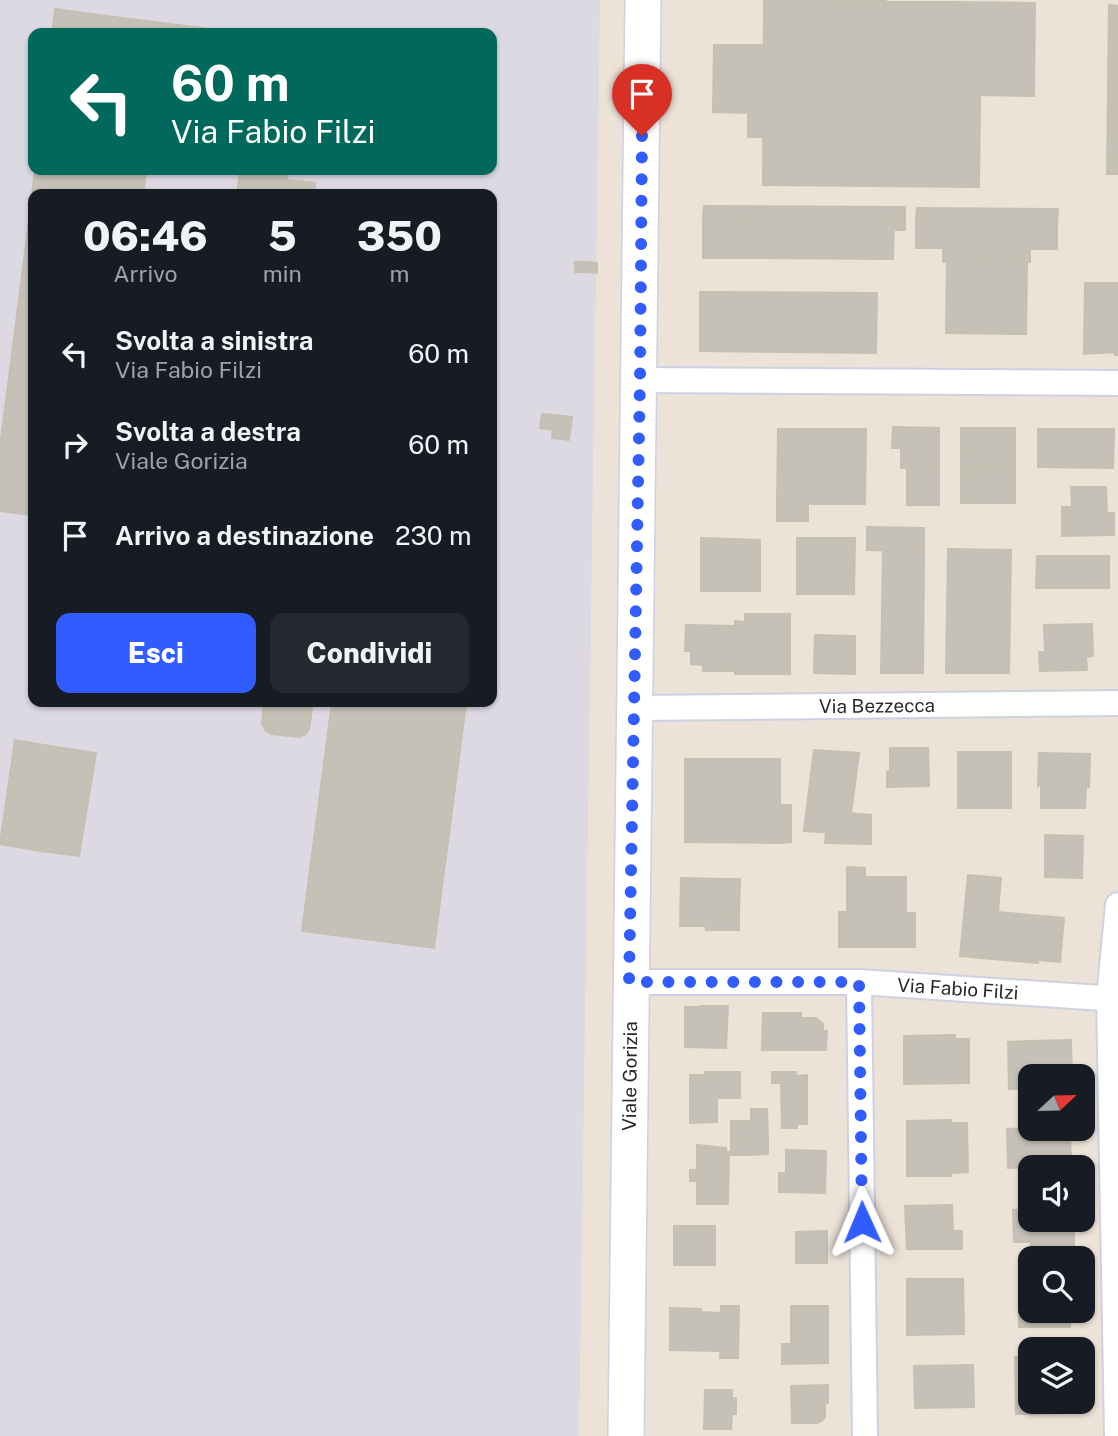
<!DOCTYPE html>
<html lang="it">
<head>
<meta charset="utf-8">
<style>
  body { margin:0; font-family:"Public Sans",sans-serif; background:#242831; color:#f1f3f6; height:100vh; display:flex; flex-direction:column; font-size:26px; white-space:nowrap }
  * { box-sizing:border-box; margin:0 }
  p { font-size:23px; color:#9ea1a6 }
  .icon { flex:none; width:38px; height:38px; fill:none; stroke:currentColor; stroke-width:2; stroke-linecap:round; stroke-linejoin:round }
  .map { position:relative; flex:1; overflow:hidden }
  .sheet { position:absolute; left:28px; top:189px; width:469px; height:518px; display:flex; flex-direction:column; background:#171b24; border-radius:14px; box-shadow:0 2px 5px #0004 }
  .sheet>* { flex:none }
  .top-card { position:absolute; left:28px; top:28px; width:469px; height:147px; border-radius:14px; box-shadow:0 2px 5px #0004; background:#00695c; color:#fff; overflow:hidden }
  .needle { width:46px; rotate:68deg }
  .buttons { position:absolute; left:1018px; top:1064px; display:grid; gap:14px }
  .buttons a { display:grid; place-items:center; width:77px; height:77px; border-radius:14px; background:#171b24; box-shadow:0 2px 5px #0004; font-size:35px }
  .pin { position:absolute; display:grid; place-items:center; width:60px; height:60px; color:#fff; margin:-72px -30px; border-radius:50% 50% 50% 0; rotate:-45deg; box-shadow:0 0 7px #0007 }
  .pin .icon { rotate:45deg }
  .me { position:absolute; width:77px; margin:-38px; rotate:359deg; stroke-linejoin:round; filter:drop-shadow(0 0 5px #0008) }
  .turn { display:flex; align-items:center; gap:24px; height:147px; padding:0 28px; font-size:32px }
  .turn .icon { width:91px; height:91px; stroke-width:2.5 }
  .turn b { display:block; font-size:49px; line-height:60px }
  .eta { display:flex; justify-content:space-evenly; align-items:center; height:119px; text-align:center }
  .eta b { font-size:42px; font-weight:800; line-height:49px }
  .cta { display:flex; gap:14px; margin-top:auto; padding:14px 28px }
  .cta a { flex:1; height:80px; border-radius:14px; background:#315cff; color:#fff; font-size:28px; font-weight:800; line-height:80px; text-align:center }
  .cta a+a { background:#242831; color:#f1f3f6 }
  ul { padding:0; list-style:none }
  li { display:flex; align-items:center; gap:21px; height:91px; padding:0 28px }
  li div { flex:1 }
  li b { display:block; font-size:26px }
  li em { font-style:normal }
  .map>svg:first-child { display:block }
  .industrial { fill:#dcd9e3; fill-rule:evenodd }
  .building { fill:#c5c1b7; stroke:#c6bfb2; stroke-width:2 }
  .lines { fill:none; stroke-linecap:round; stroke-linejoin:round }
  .street-casing { stroke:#cdd1e2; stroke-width:28 }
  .secondary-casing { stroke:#cdd1e2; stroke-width:38 }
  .street { stroke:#fff; stroke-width:24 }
  .secondary { stroke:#fff; stroke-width:35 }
  .route { stroke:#315cff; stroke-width:12; stroke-dasharray:0 21.6 }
  .labels { text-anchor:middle; stroke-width:5; stroke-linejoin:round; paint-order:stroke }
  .street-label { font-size:19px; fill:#282828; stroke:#fff }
</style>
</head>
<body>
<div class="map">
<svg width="1118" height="1436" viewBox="0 0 1118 1436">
  <rect width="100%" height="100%" fill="#ece2d8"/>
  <path class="industrial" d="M 0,0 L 600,0 L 579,1436 L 0,1436 ZM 33,33 L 492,33 L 492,170 L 33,170 ZM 33,194 L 492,194 L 492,702 L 33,702 Z"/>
  <path class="building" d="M 764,0 L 1035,3 L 1034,96 L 980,95 L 979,187 L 763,185 Z
    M 886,0 L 886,2 L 799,1 L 799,0 Z
    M 1109,5 L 1118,6 L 1118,174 L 1107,174 Z
    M 55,9 L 130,19 L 128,33 L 52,33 Z
    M 130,19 L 241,33 L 128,33 Z
    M 714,45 L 752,45 L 751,113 L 713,112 Z
    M 752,45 L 764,45 L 763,137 L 748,137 L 748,113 L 751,113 Z
    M 35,170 L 110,170 L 107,193 L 109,194 L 33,194 L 33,253 L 25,252 Z
    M 110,170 L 146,170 L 143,194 L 107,193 Z
    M 240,170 L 288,170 L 287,180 L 315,183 L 314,194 L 237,194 Z
    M 704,206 L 905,207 L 905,230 L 893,230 L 894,219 L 703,217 Z
    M 917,208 L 1058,209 L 1057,222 L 916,220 Z
    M 703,217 L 749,218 L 749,258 L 703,258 Z
    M 749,218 L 894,219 L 893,259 L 749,258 Z
    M 916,220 L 1057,222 L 1057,249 L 1030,249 L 1030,262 L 1013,262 L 1013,248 L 977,248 L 977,262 L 943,262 L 943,248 L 916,248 Z
    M 977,248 L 1013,248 L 1013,262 L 977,262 Z
    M 25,252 L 33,253 L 33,515 L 0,511 L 0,447 Z
    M 575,262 L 587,262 L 587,272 L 575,272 Z
    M 587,262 L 597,263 L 597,273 L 587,272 Z
    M 947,262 L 1027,262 L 1026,334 L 946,333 Z
    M 1085,283 L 1118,283 L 1118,355 L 1115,355 L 1115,352 L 1084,354 Z
    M 700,292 L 877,293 L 876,353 L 700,351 Z
    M 542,414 L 572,417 L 569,440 L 552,438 L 553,430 L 540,428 Z
    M 893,427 L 939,428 L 939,468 L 901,468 L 901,448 L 892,448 Z
    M 961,428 L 1015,428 L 1015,465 L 968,465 L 969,452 L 961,452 Z
    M 778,429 L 866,429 L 865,504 L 777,504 Z
    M 1038,429 L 1114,429 L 1113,468 L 1038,467 Z
    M 961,452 L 969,452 L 968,478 L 961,478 Z
    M 968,465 L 1015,465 L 1015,472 L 968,471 Z
    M 907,468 L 939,468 L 939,505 L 907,505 Z
    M 968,471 L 1015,472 L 1015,503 L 968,503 Z
    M 961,478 L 968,478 L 968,503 L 961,503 Z
    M 1071,487 L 1106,487 L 1107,513 L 1114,513 L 1114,535 L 1062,536 L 1062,507 L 1072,507 Z
    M 777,504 L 808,504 L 808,521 L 777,521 Z
    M 867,527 L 924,528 L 924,551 L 867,550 Z
    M 701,538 L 760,540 L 760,591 L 701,591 Z
    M 797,538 L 855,538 L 854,594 L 797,594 Z
    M 948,549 L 1011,550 L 1009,673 L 946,673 Z
    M 883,550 L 924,551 L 923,673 L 881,673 Z
    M 1037,556 L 1109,556 L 1109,588 L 1036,588 Z
    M 745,614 L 790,614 L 790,674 L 735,674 L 735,621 L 745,622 Z
    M 1092,624 L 1093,656 L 1086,657 L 1087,670 L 1040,671 L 1039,652 L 1045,652 L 1044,625 Z
    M 686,625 L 735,626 L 735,671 L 703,671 L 703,665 L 691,664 L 691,651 L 685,651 Z
    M 815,635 L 855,636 L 855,674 L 814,673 Z
    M 264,702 L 313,702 L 309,729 L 306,734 L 299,737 L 271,734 L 266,731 L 262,724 Z
    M 332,702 L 447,702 L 466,704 L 434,948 L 302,931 Z
    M 15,740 L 56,747 L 40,851 L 0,844 Z
    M 56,747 L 96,753 L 79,856 L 40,851 Z
    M 890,748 L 928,748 L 929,786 L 887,787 L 887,772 L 890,771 Z
    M 814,750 L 859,753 L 851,813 L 859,814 L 857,834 L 804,831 Z
    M 958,752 L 1011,752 L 1011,808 L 958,808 Z
    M 1039,753 L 1090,754 L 1089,787 L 1086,786 L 1085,808 L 1041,808 L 1041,785 L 1038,786 Z
    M 685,759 L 744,759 L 744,809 L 685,809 Z
    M 744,759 L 780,759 L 780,843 L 685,842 L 685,809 L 744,809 Z
    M 780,805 L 791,805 L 791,842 L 780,843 Z
    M 859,814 L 871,815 L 871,844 L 825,843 L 826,832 L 857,834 Z
    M 1045,835 L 1083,836 L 1082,878 L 1045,877 Z
    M 847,867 L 865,868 L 865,877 L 906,877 L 906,913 L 915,913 L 915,947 L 839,947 L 839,912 L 847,912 Z
    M 968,875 L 1001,878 L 998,912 L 1064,918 L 1060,962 L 1038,960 L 1038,963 L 960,956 Z
    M 681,878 L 725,879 L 724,930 L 706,930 L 706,926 L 680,926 Z
    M 725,879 L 740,879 L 739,913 L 724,913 Z
    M 724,913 L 739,913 L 739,930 L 724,930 Z
    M 701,1006 L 728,1006 L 726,1048 L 685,1047 L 685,1007 L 702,1007 Z
    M 763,1013 L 801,1013 L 801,1018 L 816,1018 L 823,1024 L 823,1031 L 827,1031 L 826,1050 L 762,1050 Z
    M 955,1035 L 955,1039 L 969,1039 L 969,1083 L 904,1084 L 904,1036 Z
    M 1071,1040 L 1072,1076 L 1061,1076 L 1061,1049 L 1030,1050 L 1030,1041 Z
    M 1030,1041 L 1030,1050 L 1061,1049 L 1061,1076 L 1031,1076 L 1031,1088 L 1009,1089 L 1008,1042 Z
    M 705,1072 L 717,1072 L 717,1122 L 690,1123 L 690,1075 L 705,1075 Z
    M 717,1072 L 740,1072 L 740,1098 L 717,1098 Z
    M 772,1072 L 796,1072 L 796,1076 L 807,1075 L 807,1124 L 797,1124 L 797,1128 L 782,1128 L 781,1083 L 772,1083 Z
    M 751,1109 L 767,1109 L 768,1138 L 751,1138 Z
    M 951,1120 L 951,1123 L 967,1123 L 968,1172 L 951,1173 L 951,1176 L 907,1176 L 907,1121 Z
    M 731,1121 L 751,1121 L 751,1138 L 731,1137 Z
    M 1031,1128 L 1044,1129 L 1045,1167 L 1008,1168 L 1007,1129 Z
    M 1043,1129 L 1070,1129 L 1071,1166 L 1057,1166 L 1056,1129 Z
    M 1044,1129 L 1056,1129 L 1057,1166 L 1045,1167 Z
    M 731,1137 L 751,1138 L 751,1155 L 731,1155 Z
    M 751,1138 L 768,1138 L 768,1154 L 751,1155 Z
    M 697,1145 L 726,1148 L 726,1152 L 697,1152 Z
    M 786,1150 L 826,1151 L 825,1193 L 779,1192 L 779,1173 L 786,1173 Z
    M 697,1152 L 729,1152 L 728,1204 L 697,1204 L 697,1181 L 690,1181 L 690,1170 L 697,1170 Z
    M 952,1205 L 953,1231 L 962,1231 L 962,1249 L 907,1249 L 905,1206 Z
    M 1031,1209 L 1031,1220 L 1074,1220 L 1074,1247 L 1031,1248 L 1031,1242 L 1014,1242 L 1013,1210 Z
    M 674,1226 L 715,1226 L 715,1265 L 674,1265 Z
    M 827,1231 L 827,1263 L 796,1263 L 796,1232 Z
    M 907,1279 L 963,1279 L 964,1334 L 907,1335 Z
    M 1019,1284 L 1031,1284 L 1031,1311 L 1070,1311 L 1070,1327 L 1019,1327 Z
    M 721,1306 L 739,1306 L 738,1358 L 720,1358 Z
    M 791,1306 L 828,1306 L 828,1363 L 782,1364 L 782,1344 L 791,1344 Z
    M 670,1308 L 701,1309 L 701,1312 L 721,1313 L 721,1351 L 670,1350 Z
    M 1015,1357 L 1031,1357 L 1031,1402 L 1069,1402 L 1069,1413 L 1016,1414 Z
    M 973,1365 L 974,1407 L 915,1408 L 914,1366 Z
    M 828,1385 L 828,1403 L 825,1403 L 825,1417 L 822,1421 L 817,1423 L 792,1423 L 791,1386 Z
    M 705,1390 L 732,1390 L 732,1398 L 736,1398 L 736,1414 L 732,1414 L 731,1429 L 704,1429 Z"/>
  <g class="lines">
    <g class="street-casing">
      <g id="street">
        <path d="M 640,380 L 1118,383"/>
        <path id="s1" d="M 635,708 L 1118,703"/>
        <path id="s2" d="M 629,982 L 859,982 L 1118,999"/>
        <path d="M 859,982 L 865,1436"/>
        <path d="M 1117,1436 L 1109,998 L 1118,905"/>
      </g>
    </g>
    <g class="secondary-casing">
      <g id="secondary">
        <path id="s3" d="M 626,1436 C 629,957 640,479 643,0"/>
      </g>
    </g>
    <use href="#street" class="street"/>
    <use href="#secondary" class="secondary"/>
  </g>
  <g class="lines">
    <path class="route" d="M 642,136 L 640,380 L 629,982 L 859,982 L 862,1222"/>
  </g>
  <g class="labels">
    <g class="street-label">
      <text dy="7" stroke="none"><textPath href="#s1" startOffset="242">Via Bezzecca</textPath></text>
      <text dy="7" stroke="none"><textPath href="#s2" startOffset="329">Via Fabio Filzi</textPath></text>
      <text dy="7" stroke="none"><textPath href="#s3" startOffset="360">Viale Gorizia</textPath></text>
    </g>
  </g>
</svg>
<div class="buttons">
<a><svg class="needle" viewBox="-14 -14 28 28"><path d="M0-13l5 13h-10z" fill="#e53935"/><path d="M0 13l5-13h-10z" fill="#9ea1a6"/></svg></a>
<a><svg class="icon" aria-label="sound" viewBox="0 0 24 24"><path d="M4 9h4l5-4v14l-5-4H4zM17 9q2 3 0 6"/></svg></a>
<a><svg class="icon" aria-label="search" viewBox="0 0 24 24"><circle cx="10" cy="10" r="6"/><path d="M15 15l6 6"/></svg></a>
<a><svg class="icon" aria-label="layers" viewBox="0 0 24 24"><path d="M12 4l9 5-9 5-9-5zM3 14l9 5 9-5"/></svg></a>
</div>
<div class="pin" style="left:642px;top:136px;background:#d93025"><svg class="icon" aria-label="arrive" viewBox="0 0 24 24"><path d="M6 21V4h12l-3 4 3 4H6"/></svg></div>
<svg class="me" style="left:862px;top:1222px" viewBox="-20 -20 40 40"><path d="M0-17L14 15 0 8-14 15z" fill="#315cff" stroke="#fff" stroke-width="4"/></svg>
<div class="top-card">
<div class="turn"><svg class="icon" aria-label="left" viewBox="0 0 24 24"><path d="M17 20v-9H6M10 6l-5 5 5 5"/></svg><div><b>60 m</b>Via Fabio Filzi</div></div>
</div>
<section class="sheet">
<div class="eta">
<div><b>06:46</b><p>Arrivo</p></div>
<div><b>5</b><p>min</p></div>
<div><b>350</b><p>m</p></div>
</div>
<ul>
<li><svg class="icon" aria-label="left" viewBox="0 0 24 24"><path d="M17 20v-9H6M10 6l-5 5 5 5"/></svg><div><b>Svolta a sinistra</b><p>Via Fabio Filzi</p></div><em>60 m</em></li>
<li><svg class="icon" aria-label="right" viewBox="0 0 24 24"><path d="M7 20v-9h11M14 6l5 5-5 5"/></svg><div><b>Svolta a destra</b><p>Viale Gorizia</p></div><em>60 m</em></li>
<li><svg class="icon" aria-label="arrive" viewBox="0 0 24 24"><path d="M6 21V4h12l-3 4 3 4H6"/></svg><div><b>Arrivo a destinazione</b></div><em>230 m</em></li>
</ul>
<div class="cta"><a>Esci</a><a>Condividi</a></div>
</section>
</div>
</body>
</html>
